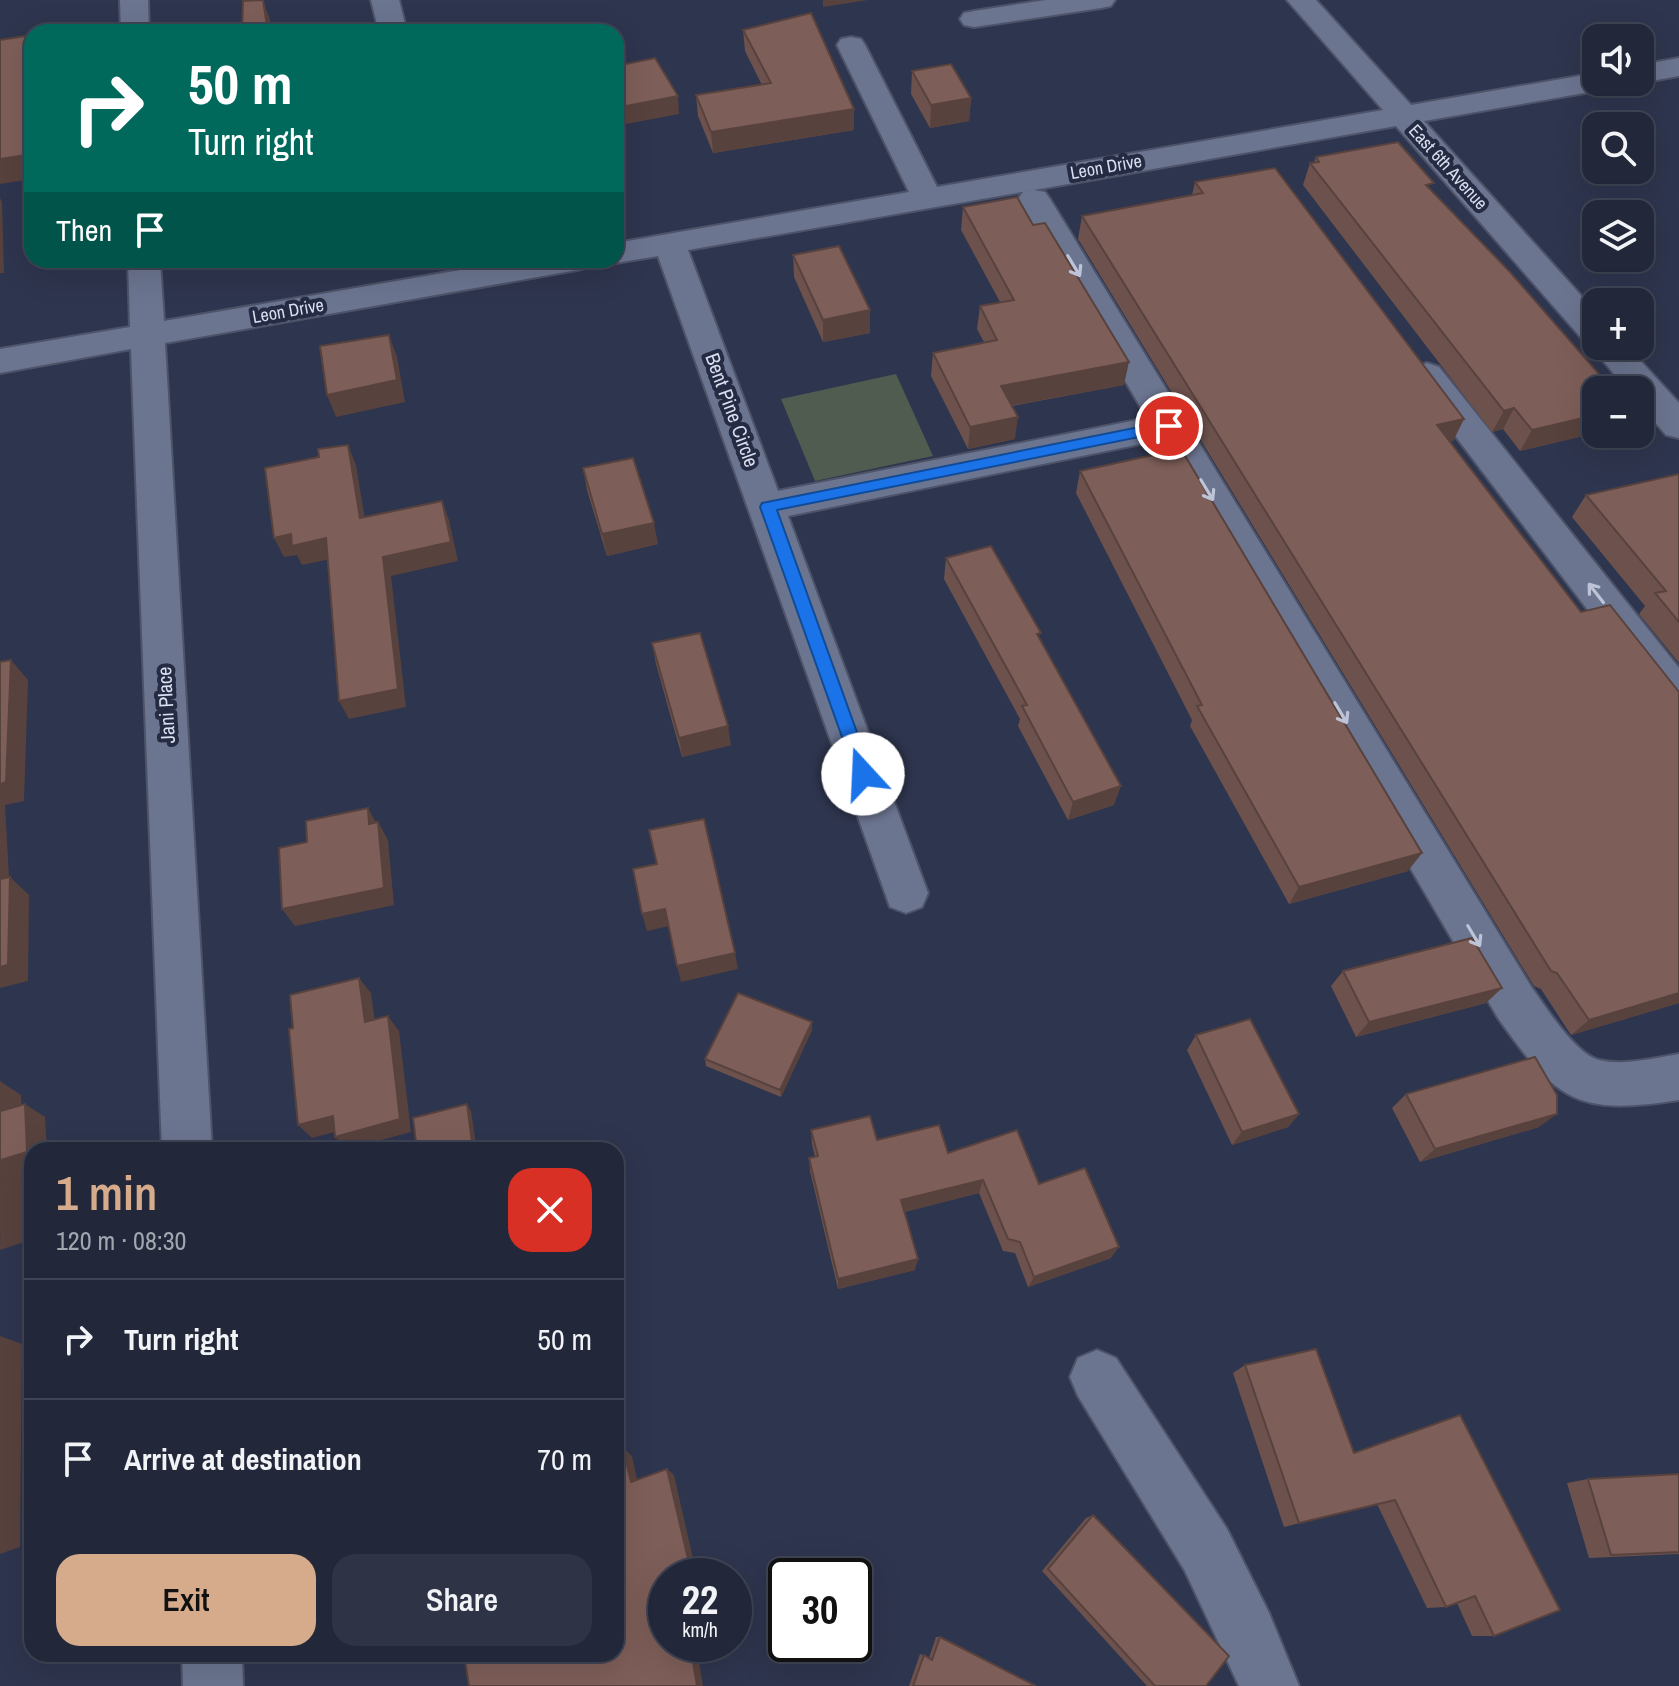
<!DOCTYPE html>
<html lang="en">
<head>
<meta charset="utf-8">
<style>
  body { margin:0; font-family:"Archivo Narrow",sans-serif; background:#2e3445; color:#f1f3f6; height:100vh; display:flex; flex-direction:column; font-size:30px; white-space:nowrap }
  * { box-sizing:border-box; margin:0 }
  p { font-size:26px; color:#a2a6af }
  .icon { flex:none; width:44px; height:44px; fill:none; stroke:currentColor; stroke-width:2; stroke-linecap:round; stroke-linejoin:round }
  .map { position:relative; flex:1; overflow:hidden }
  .drawer { position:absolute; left:24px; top:1142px; width:600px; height:520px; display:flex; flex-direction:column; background:#22283a; border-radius:24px; box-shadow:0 8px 32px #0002,0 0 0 2px #3f4454 }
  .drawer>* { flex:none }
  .guide { position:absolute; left:24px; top:24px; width:600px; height:244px; border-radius:24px; box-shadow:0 8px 32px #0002,0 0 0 2px #3f4454; background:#00695c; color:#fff; overflow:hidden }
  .tools { position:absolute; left:1582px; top:24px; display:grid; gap:16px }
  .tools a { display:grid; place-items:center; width:72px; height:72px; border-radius:16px; background:#22283a; box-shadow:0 8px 32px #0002,0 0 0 2px #3f4454; font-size:40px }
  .speed { position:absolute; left:648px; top:1558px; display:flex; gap:16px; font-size:40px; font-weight:700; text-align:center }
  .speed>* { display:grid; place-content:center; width:104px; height:104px; border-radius:50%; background:#22283a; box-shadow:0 8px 32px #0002,0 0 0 2px #3f4454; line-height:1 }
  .speed small { font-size:20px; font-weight:400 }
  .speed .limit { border:4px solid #111; border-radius:12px; background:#fff; color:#111 }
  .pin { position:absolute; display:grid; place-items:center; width:68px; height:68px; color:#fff; margin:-34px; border:4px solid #fff; border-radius:50%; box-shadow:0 2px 8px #0007 }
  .me { position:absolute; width:88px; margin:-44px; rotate:340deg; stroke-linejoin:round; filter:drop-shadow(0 0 6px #0008) }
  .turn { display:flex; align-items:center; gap:28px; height:168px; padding:0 32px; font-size:36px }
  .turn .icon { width:104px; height:104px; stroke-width:2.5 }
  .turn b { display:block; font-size:56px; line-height:68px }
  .then { display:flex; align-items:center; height:76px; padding:0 32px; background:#0003; gap:16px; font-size:30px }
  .round { display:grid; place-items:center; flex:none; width:84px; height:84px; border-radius:24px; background:#2e3445 }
  .summary { display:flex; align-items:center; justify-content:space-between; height:136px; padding:0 32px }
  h1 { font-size:48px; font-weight:600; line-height:60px; color:#d6ab8b }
  .cta { display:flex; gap:16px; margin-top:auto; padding:16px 32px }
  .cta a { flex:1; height:92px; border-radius:24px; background:#d6ab8b; color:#111; font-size:32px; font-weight:600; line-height:92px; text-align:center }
  .cta a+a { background:#2e3445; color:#f1f3f6 }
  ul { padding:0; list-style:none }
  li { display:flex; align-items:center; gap:24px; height:120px; padding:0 32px; border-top:2px solid #3f4454 }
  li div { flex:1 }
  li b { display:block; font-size:30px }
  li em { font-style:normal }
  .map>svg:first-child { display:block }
  .green { fill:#4f5c4f }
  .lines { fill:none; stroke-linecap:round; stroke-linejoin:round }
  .minor-casing { stroke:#4d5368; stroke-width:4 }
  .minor { fill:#6c7590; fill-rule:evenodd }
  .wall { fill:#6c514d }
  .shaded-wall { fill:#58423e }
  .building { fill:#7e5e59; stroke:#58423e; stroke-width:2 }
  .oneway { stroke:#bec4d7 }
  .route { fill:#1a73e8; stroke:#114b97; stroke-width:2 }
  .labels { text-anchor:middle; stroke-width:8; stroke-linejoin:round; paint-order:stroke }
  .far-street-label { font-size:18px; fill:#dadfef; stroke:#242b43 }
  .street-label { font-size:20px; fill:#dadfef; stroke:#242b43 }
</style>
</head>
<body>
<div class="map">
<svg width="1679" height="1686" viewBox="0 0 1679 1686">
  <rect width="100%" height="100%" fill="#2e354e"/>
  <path class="green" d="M 896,374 L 933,456 L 815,481 L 781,399 Z"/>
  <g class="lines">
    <g class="minor-casing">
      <path id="minor" d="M 120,0 L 148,0 L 149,32 L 121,32 Z
        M 371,0 L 399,0 L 407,32 L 379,32 Z
        M 1046,0 L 1115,0 L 1111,6 L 1101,8 L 974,27 L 964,25 L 960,19 L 964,13 L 974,11 Z
        M 1287,0 L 1316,0 L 1411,105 L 1596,73 L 1596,82 L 1610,82 L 1606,88 L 1596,91 L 1424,121 L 1596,312 L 1596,346 L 1627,346 L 1679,403 L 1679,438 L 1666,435 L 1640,405 L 1640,390 L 1627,390 L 1591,346 L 1593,343 L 1584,341 L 1396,126 L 1034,190 L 1045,192 L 1050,199 L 1532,988 C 1546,1007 1575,1054 1599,1060 C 1624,1066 1654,1058 1679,1054 L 1679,1100 C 1576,1116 1557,1101 1498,1018 L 1160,440 L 788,516 L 928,893 L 922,907 L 906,913 L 890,907 L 658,256 L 616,263 L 604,260 L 616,260 L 616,243 L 909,192 L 837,45 L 841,39 L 851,37 L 861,39 L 865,45 L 937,187 L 1383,110 ZM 1034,190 L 1023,192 L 1018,199 L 1147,418 L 778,491 L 688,250 Z
        M 1679,58 L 1679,76 L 1640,83 L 1638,82 L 1640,82 L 1640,65 Z
        M 128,260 L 160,260 L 164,321 L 518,260 L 593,260 L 588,267 L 577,270 L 165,343 L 212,1150 L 162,1150 L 131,349 L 0,373 L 0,349 L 130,327 Z
        M 1427,363 L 1439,367 L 1679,668 L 1679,714 L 1664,710 L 1415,383 L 1410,375 L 1415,367 Z
        M 1097,1350 L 1116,1358 L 1227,1529 L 1269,1613 L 1299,1686 L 1239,1686 L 1185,1571 L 1078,1396 L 1070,1377 L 1078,1358 Z
        M 182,1654 L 242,1654 L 243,1686 L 183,1686 Z"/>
    </g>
    <use href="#minor" class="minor"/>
  </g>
  <path class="wall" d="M 743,30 L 854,130 L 713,153 L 698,116 L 696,95 L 762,85 L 745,51 Z
    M 912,71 L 971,98 L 969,121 L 930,128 L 911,94 Z
    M 1316,157 L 1431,190 L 1596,390 L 1596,433 L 1520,451 L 1503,429 L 1492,432 L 1303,185 L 1310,163 L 1314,162 Z
    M 1195,182 L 1464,419 L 1453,441 L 1450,441 L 1581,612 L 1679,692 L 1679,1003 L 1571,1035 L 1541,989 L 1534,986 L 1078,239 L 1082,216 L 1192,195 Z
    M 963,207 L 1124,385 L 1012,406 L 1015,439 L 968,449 L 931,376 L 933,353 L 984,342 L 977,329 L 980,306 L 1000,302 L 961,230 Z
    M 793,255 L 870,333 L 823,342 L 794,277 Z
    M 583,468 L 658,544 L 607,556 L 587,490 Z
    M 1080,471 L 1408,871 L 1289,904 L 1190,726 L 1192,720 L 1076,493 Z
    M 1679,474 L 1679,663 L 1639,614 L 1645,606 L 1572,517 L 1586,495 Z
    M 946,558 L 1040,639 L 1114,805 L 1068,820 L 1018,726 L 1020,719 L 944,579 Z
    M 652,643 L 731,745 L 682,757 L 656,664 Z
    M 1343,971 L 1486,1003 L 1356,1037 L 1331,986 Z
    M 812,1022 L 812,1030 L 781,1097 L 706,1066 L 705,1059 Z
    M 1196,1035 L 1299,1114 L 1288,1127 L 1232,1145 L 1187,1050 Z
    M 1406,1094 L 1539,1127 L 1420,1162 L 1392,1108 Z
    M 811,1130 L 877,1140 L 948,1153 L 1039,1184 L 1111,1258 L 1028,1287 L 1015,1253 L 1003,1251 L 979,1193 L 904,1212 L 915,1270 L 838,1289 L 810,1171 L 809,1158 L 815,1157 L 812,1144 Z
    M 1245,1365 L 1354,1453 L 1460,1415 L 1494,1636 L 1472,1636 L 1457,1603 L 1446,1607 L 1427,1608 L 1377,1504 L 1284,1527 L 1233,1373 Z
    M 1679,1474 L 1679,1554 L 1589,1558 L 1567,1483 L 1588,1479 Z
    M 1093,1515 L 1206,1686 L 1147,1686 L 1042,1571 L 1086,1518 Z
    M 936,1637 L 940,1637 L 1036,1686 L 909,1686 L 920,1654 L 929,1658 Z"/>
  <path class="shaded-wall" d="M 263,0 L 270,20 L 272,32 L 268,32 Z
    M 823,0 L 868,0 L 823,7 Z
    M 32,87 L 32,179 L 0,184 L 0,159 L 29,88 Z
    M 678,96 L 679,114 L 616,126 L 616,108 Z
    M 971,98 L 969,121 L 930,128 L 931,105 Z
    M 854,109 L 854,130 L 713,153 L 711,132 Z
    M 0,198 L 2,202 L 4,273 L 0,273 Z
    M 870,310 L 870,333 L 823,342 L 823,320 Z
    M 389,335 L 397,357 L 405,402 L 336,417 L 327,395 Z
    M 1129,362 L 1124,385 L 998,408 L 1001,386 Z
    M 1514,408 L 1503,429 L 1492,432 L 1504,411 Z
    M 1596,415 L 1596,433 L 1520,451 L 1532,430 Z
    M 1018,417 L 1015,439 L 968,449 L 970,427 Z
    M 1464,419 L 1453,441 L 1426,447 L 1437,425 Z
    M 348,445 L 356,465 L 368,538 L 360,518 Z
    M 442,501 L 449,520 L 458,561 L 391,576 L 406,707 L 349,719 L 339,701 L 383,557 Z
    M 654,523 L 658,544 L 607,556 L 602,534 Z
    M 291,534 L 326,538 L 335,558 L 302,565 L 297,555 L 284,557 L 274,538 Z
    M 11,660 L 28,680 L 24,801 L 5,805 L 10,895 L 10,877 L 29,895 L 28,981 L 0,988 L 0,784 Z
    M 728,726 L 731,745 L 682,757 L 679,738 Z
    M 1121,786 L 1114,805 L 1068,820 L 1073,802 Z
    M 368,808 L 378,826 L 369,824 Z
    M 378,822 L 388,840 L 394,905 L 295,926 L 282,909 Z
    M 1422,853 L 1408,871 L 1289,904 L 1299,887 Z
    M 665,909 L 669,926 L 647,931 L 642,914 Z
    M 735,953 L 738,969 L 681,982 L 677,966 Z
    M 359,978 L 371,993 L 377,1037 L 365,1022 Z
    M 1502,988 L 1486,1003 L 1356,1037 L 1369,1022 Z
    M 1679,993 L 1679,1003 L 1571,1035 L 1589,1020 Z
    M 388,1016 L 399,1031 L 411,1132 L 348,1149 L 335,1137 Z
    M 812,1022 L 812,1030 L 781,1097 L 780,1090 Z
    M 0,1081 L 21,1095 L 22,1124 L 1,1111 Z
    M 25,1104 L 45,1117 L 47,1150 L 32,1150 L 32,1169 L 22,1172 L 24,1242 L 0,1250 L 1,1160 Z
    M 467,1104 L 471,1111 L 477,1150 L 473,1150 Z
    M 1299,1114 L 1288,1127 L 1232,1145 L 1242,1132 Z
    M 1557,1114 L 1539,1127 L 1420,1162 L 1435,1149 Z
    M 333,1116 L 346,1129 L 312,1138 L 298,1125 Z
    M 983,1180 L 979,1193 L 900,1213 L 901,1200 Z
    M 1119,1247 L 1111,1258 L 1028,1287 L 1034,1277 Z
    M 918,1259 L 915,1270 L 838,1289 L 838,1279 Z
    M 0,1336 L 22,1344 L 20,1547 L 0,1554 Z
    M 623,1448 L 632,1456 L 639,1488 L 631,1482 Z
    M 667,1469 L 674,1475 L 697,1576 L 692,1576 Z
    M 690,1644 L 696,1644 L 703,1686 L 697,1686 Z"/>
  <path class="building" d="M 263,0 L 268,32 L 242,32 L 243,1 Z
    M 811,13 L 854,109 L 711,132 L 696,95 L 771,83 L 743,30 Z
    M 32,35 L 32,87 L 29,88 L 26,155 L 0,159 L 0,40 Z
    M 655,58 L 678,96 L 616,108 L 616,66 Z
    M 951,64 L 971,98 L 931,105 L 912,71 Z
    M 1398,142 L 1434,183 L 1426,185 L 1510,272 L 1613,390 L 1596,390 L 1596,415 L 1532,430 L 1514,408 L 1504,411 L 1310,163 L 1319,162 L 1316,157 Z
    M 1275,168 L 1464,419 L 1437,425 L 1581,612 L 1610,605 L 1679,692 L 1679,993 L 1589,1020 L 1557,973 L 1551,971 L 1082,216 L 1203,193 L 1195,182 Z
    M 1017,197 L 1033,225 L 1045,223 L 1129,362 L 1001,386 L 1018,417 L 970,427 L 933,353 L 997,340 L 980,306 L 1014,300 L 963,207 Z
    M 839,246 L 870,310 L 823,320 L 793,255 Z
    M 389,335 L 397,380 L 327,395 L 320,346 Z
    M 348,445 L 360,518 L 442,501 L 451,542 L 383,557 L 398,689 L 339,701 L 326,538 L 292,546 L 291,534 L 274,538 L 265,468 L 319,457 L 318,449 Z
    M 1181,449 L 1422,853 L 1299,887 L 1197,706 L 1202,705 L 1080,471 Z
    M 633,458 L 654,523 L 602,534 L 583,468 Z
    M 1679,474 L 1679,622 L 1655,593 L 1666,591 L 1586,495 Z
    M 991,546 L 1041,633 L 1037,634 L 1121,786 L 1073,802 L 1022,706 L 1027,705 L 946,558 Z
    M 700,633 L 728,726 L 679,738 L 652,643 Z
    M 11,660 L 6,782 L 0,784 L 0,662 Z
    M 368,808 L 369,824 L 378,822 L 384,888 L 282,909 L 279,848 L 307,842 L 306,821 Z
    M 704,819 L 735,953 L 677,966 L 665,909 L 642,914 L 633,869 L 657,864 L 649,830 Z
    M 10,877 L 8,965 L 0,967 L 0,879 Z
    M 1472,938 L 1502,988 L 1369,1022 L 1343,971 Z
    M 359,978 L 365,1022 L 388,1016 L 400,1119 L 335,1137 L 333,1116 L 298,1125 L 289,1029 L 293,1028 L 290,995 Z
    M 738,993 L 812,1022 L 780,1090 L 705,1059 Z
    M 1250,1019 L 1299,1114 L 1242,1132 L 1196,1035 Z
    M 1535,1057 L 1557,1095 L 1557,1114 L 1435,1149 L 1406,1094 Z
    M 0,1081 L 1,1111 L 25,1104 L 27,1152 L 1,1160 L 2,1232 L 0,1232 Z
    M 467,1104 L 473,1150 L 417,1150 L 413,1118 Z
    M 870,1116 L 877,1140 L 939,1125 L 948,1153 L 1017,1130 L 1039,1184 L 1085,1168 L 1119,1247 L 1034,1277 L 1020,1242 L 1008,1239 L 983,1180 L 901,1200 L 918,1259 L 838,1279 L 809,1158 L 818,1156 L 811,1130 Z
    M 1316,1349 L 1354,1453 L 1460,1415 L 1560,1610 L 1494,1636 L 1475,1596 L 1446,1607 L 1395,1500 L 1299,1523 L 1245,1365 Z
    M 623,1448 L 631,1482 L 667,1469 L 692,1576 L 666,1576 L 666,1644 L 690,1644 L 697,1686 L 469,1686 L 464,1654 L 616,1654 L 616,1451 Z
    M 1679,1474 L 1679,1552 L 1611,1555 L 1588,1479 Z
    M 1093,1515 L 1229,1656 L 1206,1686 L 1155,1686 L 1048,1569 Z
    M 940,1637 L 1036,1686 L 913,1686 L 924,1655 L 932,1660 Z"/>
  <defs><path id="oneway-shaft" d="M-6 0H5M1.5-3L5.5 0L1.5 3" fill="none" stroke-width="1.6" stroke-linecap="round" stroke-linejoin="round" transform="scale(2)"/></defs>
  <g class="oneway">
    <use href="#oneway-shaft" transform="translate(1074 266) rotate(59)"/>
    <use href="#oneway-shaft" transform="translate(1207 490) rotate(59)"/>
    <use href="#oneway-shaft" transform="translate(1596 593) rotate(-128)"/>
    <use href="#oneway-shaft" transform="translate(1341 713) rotate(59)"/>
    <use href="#oneway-shaft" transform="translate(1474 936) rotate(59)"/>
  </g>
  <path class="route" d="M 1169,421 L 1174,423 L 1174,430 L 777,510 L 872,774 L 869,779 L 857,779 L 760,507 L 762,503 Z"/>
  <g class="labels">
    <g class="far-street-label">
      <text transform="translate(1106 167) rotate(-10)" y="6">Leon Drive</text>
      <text transform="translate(1448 167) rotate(48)" y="6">East 6th Avenue</text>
      <text transform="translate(288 311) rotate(-10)" y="6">Leon Drive</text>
    </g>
    <g class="street-label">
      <text transform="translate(732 410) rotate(70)" y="7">Bent Pine Circle</text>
      <text transform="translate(166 705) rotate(-93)" y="7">Jani Place</text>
    </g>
  </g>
</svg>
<div class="tools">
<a><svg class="icon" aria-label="sound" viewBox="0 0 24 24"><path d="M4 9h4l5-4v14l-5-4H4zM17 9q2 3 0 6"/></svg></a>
<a><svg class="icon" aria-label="search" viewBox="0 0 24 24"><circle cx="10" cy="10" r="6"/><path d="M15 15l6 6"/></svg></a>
<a><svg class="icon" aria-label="layers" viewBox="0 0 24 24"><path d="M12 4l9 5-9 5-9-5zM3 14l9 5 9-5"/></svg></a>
<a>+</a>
<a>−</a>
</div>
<div class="speed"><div>22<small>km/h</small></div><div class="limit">30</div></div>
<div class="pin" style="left:1169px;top:426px;background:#d93025"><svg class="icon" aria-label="arrive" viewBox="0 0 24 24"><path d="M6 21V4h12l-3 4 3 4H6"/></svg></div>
<svg class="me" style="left:863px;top:774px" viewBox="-20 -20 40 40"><circle r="19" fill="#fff"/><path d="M0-13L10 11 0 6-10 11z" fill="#1a73e8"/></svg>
<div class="guide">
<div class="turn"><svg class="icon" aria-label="right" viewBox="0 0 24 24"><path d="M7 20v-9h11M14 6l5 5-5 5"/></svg><div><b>50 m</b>Turn right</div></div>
<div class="then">Then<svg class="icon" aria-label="arrive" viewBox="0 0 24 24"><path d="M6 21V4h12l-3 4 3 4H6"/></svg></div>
</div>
<section class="drawer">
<div class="summary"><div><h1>1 min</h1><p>120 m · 08:30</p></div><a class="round" style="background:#d93025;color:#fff"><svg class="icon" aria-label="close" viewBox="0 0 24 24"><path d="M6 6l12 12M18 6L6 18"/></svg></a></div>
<ul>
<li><svg class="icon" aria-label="right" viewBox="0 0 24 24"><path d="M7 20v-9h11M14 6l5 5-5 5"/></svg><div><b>Turn right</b></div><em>50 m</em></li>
<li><svg class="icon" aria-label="arrive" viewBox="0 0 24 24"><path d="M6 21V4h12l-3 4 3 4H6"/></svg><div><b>Arrive at destination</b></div><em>70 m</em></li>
</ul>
<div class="cta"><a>Exit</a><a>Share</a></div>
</section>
</div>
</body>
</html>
